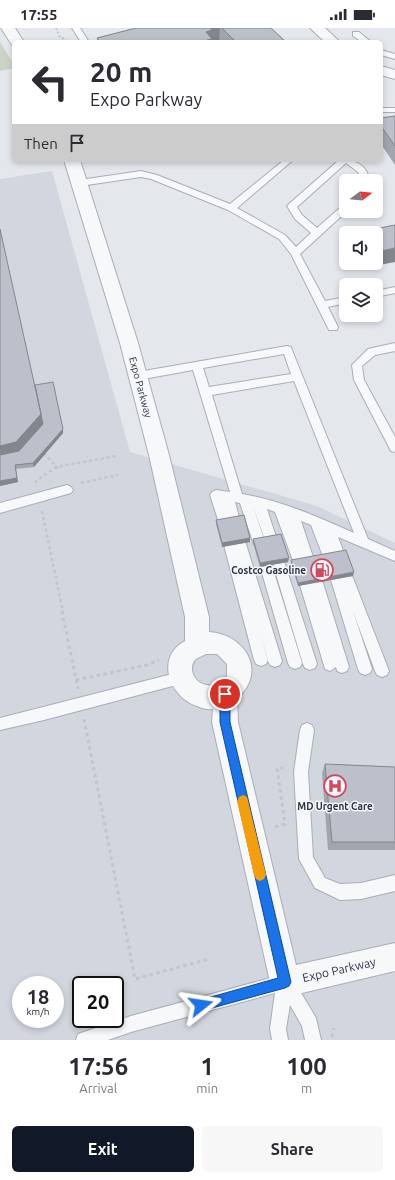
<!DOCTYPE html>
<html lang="en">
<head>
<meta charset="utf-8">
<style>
  body { margin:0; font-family:Ubuntu,sans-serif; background:#f7f7f7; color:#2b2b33; height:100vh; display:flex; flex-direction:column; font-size:15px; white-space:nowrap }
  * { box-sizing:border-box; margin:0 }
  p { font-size:13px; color:#7c7c81 }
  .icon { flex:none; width:22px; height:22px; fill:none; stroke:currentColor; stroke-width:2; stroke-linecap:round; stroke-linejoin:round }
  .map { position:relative; height:1012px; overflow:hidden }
  .drawer { display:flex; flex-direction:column; background:#fff; flex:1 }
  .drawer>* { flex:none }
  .top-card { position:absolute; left:12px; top:12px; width:371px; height:122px; border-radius:6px; box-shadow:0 2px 6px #0003; background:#fff; color:#2b2b33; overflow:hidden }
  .needle { width:26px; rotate:74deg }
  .buttons { position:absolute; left:339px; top:146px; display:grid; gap:8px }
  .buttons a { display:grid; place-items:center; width:44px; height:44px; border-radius:6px; background:#fff; box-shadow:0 2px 6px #0003; font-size:20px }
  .speed { position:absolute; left:12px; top:948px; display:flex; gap:8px; font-size:20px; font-weight:700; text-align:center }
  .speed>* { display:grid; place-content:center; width:52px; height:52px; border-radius:50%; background:#fff; box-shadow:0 2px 6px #0003; line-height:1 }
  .speed small { font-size:10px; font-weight:400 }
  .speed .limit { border:2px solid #111; border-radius:6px; background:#fff; color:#111 }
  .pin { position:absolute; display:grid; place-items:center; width:34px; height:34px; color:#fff; margin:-17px; border:2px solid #fff; border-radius:50%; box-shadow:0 1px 4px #0007 }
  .me { position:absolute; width:44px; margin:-22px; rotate:75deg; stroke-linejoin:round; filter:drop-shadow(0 0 3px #0008) }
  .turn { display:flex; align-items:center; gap:14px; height:84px; padding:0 12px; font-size:18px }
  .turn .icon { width:52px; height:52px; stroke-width:2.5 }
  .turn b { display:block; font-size:28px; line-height:34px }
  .then { display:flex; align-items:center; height:38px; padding:0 12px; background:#0003; gap:8px; font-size:15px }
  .eta { display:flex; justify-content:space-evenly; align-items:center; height:68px; text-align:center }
  .eta b { font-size:24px; font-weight:700; line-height:28px }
  .primary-button { display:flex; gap:8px; margin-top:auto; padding:8px 12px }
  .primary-button a { flex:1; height:46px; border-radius:6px; background:#111827; color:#fff; font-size:16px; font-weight:700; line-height:46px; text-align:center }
  .primary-button a+a { background:#f7f7f7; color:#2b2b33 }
  .status { display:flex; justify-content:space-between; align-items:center; height:28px; padding:0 20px; background:#fff; direction:ltr }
  .status svg { height:11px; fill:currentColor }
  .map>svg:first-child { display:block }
  .built { fill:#d2d6de; fill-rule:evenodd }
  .green { fill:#c9d6c5 }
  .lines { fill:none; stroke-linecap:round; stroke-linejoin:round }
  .service-casing { stroke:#a9aeb7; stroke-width:2 }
  .tertiary-casing { stroke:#a9aeb7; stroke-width:2 }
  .path-far2 { stroke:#c2c5cb; stroke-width:2; stroke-dasharray:2 2; stroke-linecap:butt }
  .path-far1 { stroke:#c2c5cb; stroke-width:2.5; stroke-dasharray:3 3; stroke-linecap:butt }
  .path { stroke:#c2c5cb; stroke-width:3; stroke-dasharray:3.5 3.5; stroke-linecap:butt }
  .service { fill:#f7f8fa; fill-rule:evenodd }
  .tertiary { fill:#f7f8fa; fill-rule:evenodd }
  .wall { fill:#a1a5ae }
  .shaded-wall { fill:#83868d }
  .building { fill:#bbc0ca; stroke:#83868d }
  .route { fill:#1a73e8; stroke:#114b97 }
  .slow { fill:#f59e0b }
  .labels { text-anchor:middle; stroke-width:3; stroke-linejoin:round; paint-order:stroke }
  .street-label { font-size:10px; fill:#2b3445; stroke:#f4f6f9 }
  .poi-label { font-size:10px; font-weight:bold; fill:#2b3445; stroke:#f4f6f9; text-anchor:end }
  .near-street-label { font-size:12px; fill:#2b3445; stroke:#f4f6f9 }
</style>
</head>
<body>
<div class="status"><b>17:55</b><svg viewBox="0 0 49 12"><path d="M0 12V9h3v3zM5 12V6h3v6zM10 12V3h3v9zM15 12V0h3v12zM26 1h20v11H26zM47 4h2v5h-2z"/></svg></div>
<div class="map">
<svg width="395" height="1012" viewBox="0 0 395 1012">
  <rect width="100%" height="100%" fill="#e4e7ec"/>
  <path class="built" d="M 52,143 L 130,424 L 317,478 L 395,515 L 395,1012 L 0,1012 L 0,151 ZM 21,957 L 55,957 L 55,991 L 21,991 ZM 81,957 L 115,957 L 115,991 L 81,991 Z"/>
  <path class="green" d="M 0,14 L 14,37 L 14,40 L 0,43 Z"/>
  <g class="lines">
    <g class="service-casing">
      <path id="service" d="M 72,0 L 80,0 L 89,14 L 81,14 Z
        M 353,4 L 359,4 L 371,14 L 362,14 L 353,8 Z
        M 381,22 L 395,26 L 395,31 L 381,27 Z
        M 381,80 L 395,80 L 395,84 L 381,84 Z
        M 284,132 L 293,132 L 237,180 L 285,207 L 296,219 L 311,205 L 295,191 L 287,178 L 289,176 L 339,132 C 355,132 366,135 370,153 L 362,153 L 358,144 L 346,135 L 297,179 L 302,187 L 317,200 L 343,177 L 346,176 L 347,183 L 300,226 L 325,273 L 346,269 L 346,275 L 328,279 L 338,299 L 337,302 L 329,302 L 291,226 L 279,211 L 228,182 L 151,151 L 141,149 L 80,158 L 76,155 L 80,152 L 141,143 L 157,147 L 230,176 Z
        M 395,259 L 395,265 L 376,269 L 376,263 Z
        M 395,315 L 395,323 L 375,327 L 362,338 L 364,352 L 395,409 L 395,424 L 391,423 L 354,352 L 352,337 L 368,321 Z
        M 287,318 L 291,319 L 292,322 L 368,511 L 395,523 L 395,533 L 338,509 L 344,525 L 342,529 L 338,530 L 333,528 L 332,531 L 328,532 L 324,531 L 311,497 L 301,493 L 314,532 L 312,536 L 308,537 L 304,536 L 299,539 L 295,538 L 275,484 L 267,481 L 277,512 L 275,516 L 271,517 L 267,516 L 265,512 L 253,478 L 265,514 L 263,518 L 259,519 L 255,518 L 253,514 L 240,475 L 235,474 L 240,493 L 238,496 L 234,498 L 230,496 L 228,498 L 224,500 L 220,498 L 210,467 L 212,464 L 216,462 L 230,464 L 193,342 L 138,352 L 134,351 L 133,348 L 134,345 L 138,344 ZM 284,326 L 291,346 L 209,359 L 203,340 ZM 294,353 L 354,505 C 318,489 280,472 242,466 L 212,367 Z
        M 67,457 L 71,459 L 73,462 L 71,465 L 0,485 L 0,475 Z
        M 240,511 L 244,512 L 246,516 L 282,633 L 280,637 L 275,639 L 270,637 L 268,633 L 260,604 L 268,632 L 266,636 L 261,638 L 256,636 L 254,632 L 224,517 L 226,513 L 230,512 L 235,514 Z
        M 279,531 L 283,532 L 285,536 L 317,636 L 315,640 L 310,642 L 305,640 L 303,636 L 273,536 L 275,532 Z
        M 266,533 L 270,534 L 272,538 L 302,635 L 300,639 L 295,641 L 290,639 L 288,635 L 260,538 L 262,534 Z
        M 347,545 L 351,546 L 353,550 L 389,643 L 387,647 L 382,649 L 377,647 L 375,643 L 353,583 L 372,641 L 370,645 L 365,647 L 360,645 L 358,641 L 331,552 L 333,548 L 337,547 L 342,549 L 343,546 Z
        M 317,550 L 321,551 L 323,555 L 349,639 L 347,643 L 342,645 L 337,643 L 336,639 L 330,643 L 325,641 L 300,557 L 302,553 L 306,552 L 311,555 L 313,551 Z
        M 180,644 L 185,646 L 187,650 L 185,654 L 180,656 L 44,692 L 0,702 L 0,690 Z
        M 307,695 L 312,697 L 314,702 L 308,744 L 313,829 L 325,850 L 340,856 L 361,855 L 395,847 L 395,863 L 361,871 L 340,872 L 315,860 L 299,831 L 294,744 L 300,702 L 302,697 Z
        M 285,946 L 291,948 L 316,990 L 321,1012 L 305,1012 L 302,998 L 290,977 L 286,1001 L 288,1012 L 272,1012 L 270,1001 L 275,965 L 131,1004 L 108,1012 L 76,1012 L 78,1006 L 131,988 Z"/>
    </g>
    <g class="tertiary-casing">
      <path id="tertiary" d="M 1,0 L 15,0 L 24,14 L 14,14 L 14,17 L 12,17 Z
        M 310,0 L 325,0 L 340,14 L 325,14 Z
        M 381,38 L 395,42 L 395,51 L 381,47 Z
        M 64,132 L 80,132 L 138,315 L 169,427 L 209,589 L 209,604 C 245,606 268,644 237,670 L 238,694 L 296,937 L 395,915 L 395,943 L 285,969 L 275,964 L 270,954 L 212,694 L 213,681 C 207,682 202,680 197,678 C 169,669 155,629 185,613 L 185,589 L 149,427 L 120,315 ZM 206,626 L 217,626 L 227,636 L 227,648 C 204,671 184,645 195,632 C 198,629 203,628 206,626 Z"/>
    </g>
    <path class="path-far2" d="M 56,0 L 60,9 L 66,12"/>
    <path class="path-far1" d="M 44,425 L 58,441
      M 36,455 L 36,453 L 56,439 L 116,428
      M 81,455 L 118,447
      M 42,483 L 63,584"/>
    <path class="path" d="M 62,583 L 78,661
      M 76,652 L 147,637 L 159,632
      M 84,691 L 135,951 L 209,931
      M 275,799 L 285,796 L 277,740 L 285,740
      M 332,1009 L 334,1000"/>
    <use href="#service" class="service"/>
    <use href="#tertiary" class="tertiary"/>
  </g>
  <path class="wall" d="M 136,0 L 271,0 L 286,14 L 222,14 L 219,12 L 212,14 L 97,14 L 97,10 Z
    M 395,88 L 395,137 L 381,116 L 381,90 Z
    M 354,235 L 376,235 L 358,241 Z
    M 35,357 L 63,405 L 34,439 L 16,441 L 18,454 L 0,458 Z
    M 216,492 L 250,510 L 250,514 L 222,519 L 216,496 Z
    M 253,511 L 288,534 L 260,539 L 253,515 Z
    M 291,532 L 353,548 L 298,558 L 291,535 Z
    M 325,736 L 395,739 L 395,822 L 328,822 L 322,745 Z"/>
  <path class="shaded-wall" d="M 210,0 L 220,0 L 219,12 L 212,14 L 199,14 L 206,4 Z
    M 395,220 L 395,234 L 358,241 L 359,235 L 376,235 L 376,224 Z
    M 41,386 L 44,400 L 20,428 L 0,432 L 0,418 Z
    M 63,401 L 63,405 L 34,439 L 33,435 Z
    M 15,437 L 18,454 L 0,458 L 0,453 Z
    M 250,510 L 250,514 L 222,519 L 222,515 Z
    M 289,530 L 288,534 L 260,539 L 260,535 Z
    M 354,544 L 353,548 L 298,558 L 298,555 Z"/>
  <path class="building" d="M 136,0 L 210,0 L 212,2 L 206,4 L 212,11 L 199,14 L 100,14 L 97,10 Z
    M 222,0 L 271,0 L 286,14 L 236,14 Z
    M 395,88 L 395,118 L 381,98 L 381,90 Z
    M 395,197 L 395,220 L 376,224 L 376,205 L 353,205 Z
    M 0,201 L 41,386 L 16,414 L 0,418 Z
    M 53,354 L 63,401 L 33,435 L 15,437 L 17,450 L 0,453 L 0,427 L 19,423 L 43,396 L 35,357 Z
    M 244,487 L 250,510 L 222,515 L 216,492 Z
    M 281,506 L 289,530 L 260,535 L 253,511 Z
    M 346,522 L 354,544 L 298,555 L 291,532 Z
    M 325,736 L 395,739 L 395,814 L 332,814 Z"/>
  <path class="route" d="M 225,661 L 229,662 L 230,666 L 230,694 L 291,954 L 289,958 L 285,960 L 201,983 L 197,981 L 195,977 L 197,973 L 278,950 L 220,694 L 220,666 L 222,662 Z"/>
  <path class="slow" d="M 243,767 L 247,769 L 248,773 L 266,847 L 264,851 L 260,853 L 256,851 L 254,847 L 237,773 L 239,769 Z"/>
  <defs>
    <g id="fuel-ring" transform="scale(1.15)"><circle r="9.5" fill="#f4f6f9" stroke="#d1495b" stroke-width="1.5"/><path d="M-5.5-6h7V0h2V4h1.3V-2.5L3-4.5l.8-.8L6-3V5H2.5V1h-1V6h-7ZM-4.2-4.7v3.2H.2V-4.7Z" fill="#d1495b"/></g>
    <g id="hospital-ring" transform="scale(1.15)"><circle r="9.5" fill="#f4f6f9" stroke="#d1495b" stroke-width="1.5"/><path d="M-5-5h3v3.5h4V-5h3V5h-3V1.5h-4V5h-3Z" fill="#d1495b"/></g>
  </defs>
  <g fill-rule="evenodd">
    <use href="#fuel-ring" x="322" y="542"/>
    <use href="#hospital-ring" x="335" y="758"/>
  </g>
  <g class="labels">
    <g class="street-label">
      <text transform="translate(141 359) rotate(75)" y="4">Expo Parkway</text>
    </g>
    <g class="poi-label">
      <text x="306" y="546">Costco Gasoline</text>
      <text x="335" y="782" text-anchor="middle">MD Urgent Care</text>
    </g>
    <g class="near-street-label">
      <text transform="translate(339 942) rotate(-13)" y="4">Expo Parkway</text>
    </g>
  </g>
</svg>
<div class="buttons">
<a><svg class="needle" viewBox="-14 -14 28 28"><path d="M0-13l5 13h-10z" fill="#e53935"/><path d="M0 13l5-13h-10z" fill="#7c7c81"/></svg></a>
<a><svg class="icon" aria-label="sound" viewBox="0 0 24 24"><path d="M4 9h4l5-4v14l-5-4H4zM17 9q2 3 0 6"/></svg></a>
<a><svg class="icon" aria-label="layers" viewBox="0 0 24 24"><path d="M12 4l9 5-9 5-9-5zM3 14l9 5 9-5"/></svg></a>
</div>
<div class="speed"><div>18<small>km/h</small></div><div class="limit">20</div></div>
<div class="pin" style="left:225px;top:666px;background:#d93025"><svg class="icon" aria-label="arrive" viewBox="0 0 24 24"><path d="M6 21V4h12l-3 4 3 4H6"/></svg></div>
<svg class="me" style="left:201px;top:977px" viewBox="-20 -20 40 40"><path d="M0-17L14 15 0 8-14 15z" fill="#1a73e8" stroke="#fff" stroke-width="4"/></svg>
<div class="top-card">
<div class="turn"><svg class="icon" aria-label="left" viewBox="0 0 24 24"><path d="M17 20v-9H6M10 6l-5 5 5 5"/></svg><div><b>20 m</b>Expo Parkway</div></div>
<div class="then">Then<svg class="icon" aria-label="arrive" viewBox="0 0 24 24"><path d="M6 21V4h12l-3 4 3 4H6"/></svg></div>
</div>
</div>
<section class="drawer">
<div class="eta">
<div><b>17:56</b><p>Arrival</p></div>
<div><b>1</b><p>min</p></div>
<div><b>100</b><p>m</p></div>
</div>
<div class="primary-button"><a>Exit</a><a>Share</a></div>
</section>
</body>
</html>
